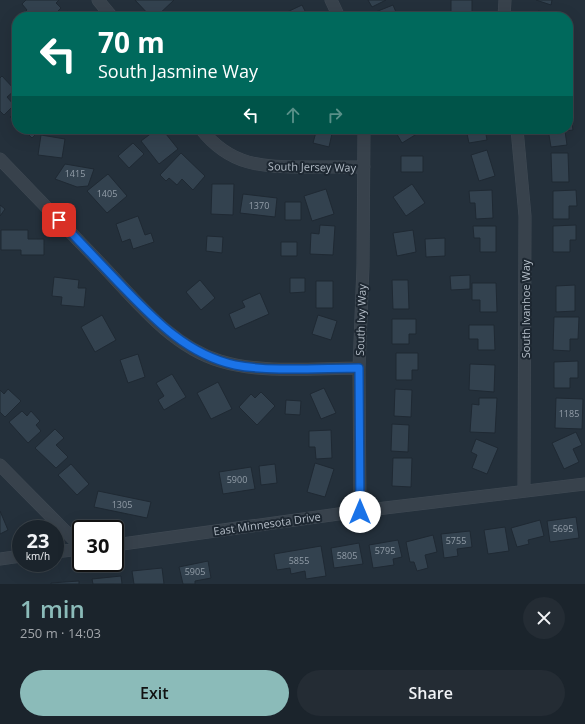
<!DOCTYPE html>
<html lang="en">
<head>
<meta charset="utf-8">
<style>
  body { margin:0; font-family:"Open Sans",sans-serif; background:#242c34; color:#f1f3f6; height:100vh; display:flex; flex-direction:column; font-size:15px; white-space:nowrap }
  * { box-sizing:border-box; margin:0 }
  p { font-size:13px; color:#a0a4a9 }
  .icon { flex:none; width:22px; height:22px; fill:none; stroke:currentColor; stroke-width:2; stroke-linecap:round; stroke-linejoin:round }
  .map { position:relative; height:584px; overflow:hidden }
  .sheet { display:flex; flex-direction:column; background:#1b242c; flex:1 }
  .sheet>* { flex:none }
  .top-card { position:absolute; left:12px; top:12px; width:561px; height:122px; border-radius:16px; box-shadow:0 4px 16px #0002,0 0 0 1px #394148; background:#00695c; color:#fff; overflow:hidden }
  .speed { position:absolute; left:12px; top:520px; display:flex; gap:8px; font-size:20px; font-weight:700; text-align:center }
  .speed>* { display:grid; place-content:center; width:52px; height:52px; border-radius:50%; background:#1b242c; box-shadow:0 4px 16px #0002,0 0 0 1px #394148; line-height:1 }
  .speed small { font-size:10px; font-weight:400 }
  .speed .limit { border:2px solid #111; border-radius:6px; background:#fff; color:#111 }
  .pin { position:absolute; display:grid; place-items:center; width:34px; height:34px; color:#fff; margin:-17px; border-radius:8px; box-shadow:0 2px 6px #0006 }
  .me { position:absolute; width:44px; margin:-22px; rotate:0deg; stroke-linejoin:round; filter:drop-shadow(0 0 3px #0008) }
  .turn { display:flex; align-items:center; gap:14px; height:84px; padding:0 20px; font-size:18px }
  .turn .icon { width:52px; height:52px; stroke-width:2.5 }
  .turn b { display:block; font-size:28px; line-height:34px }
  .lanes { display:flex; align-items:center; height:38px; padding:0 20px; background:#0003; justify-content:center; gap:20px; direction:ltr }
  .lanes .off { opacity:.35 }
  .round { display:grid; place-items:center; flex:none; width:42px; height:42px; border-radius:21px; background:#242c34 }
  .head { display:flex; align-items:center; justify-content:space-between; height:68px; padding:0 20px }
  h1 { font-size:24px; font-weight:600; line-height:30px; color:#8bbbb9 }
  .primary-button { display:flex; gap:8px; margin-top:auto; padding:8px 20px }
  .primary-button a { flex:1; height:46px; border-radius:24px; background:#8bbbb9; color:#111; font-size:16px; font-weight:600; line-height:46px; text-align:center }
  .primary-button a+a { background:#242c34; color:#f1f3f6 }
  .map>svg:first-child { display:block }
  .building { fill:#33424f; stroke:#1f2933 }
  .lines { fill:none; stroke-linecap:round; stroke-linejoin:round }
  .minor-casing { stroke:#414b55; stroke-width:13 }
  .minor { stroke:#38424c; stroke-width:12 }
  .route-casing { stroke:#114b97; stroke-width:10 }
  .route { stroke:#1a73e8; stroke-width:7 }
  .labels { text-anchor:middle; stroke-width:4; stroke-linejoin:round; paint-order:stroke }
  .number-label { font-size:9px; fill:#929da8 }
  .street-label { font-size:11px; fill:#b4bdc7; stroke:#1d2731 }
</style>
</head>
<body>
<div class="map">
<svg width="585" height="584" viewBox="0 0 585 584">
  <rect width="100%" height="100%" fill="#24303b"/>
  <path class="building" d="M 26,0 L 59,0 L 56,3 L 61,8 L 52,17 L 28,17 L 24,13 L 27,10 L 22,4 Z
    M 135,0 L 174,0 L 156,17 L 151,17 Z
    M 368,0 L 386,0 L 372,7 Z
    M 451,0 L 472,0 L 472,17 L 451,17 Z
    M 536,0 L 552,0 L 551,5 Z
    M 302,5 L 308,17 L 287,17 L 285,13 Z
    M 393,5 L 398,17 L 374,17 L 373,13 Z
    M 68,11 L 73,17 L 61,17 Z
    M 538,11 L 555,14 L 554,17 L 537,17 Z
    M 169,12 L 174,17 L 164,17 Z
    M 2,76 L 15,90 L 7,97 L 14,105 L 4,115 L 0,111 L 0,78 Z
    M 17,110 L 17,124 L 10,117 Z
    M 571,117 L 573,130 L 565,131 L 567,145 L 551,147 L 548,129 L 568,129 L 568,118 Z
    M 23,129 L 41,129 L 32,138 Z
    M 157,129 L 162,129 L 178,149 L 159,164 L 141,141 Z
    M 308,129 L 333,129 L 329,147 L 313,143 L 316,132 Z
    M 394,129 L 419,129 L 420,132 L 402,143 Z
    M 466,129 L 485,129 L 487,140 L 469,143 Z
    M 41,135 L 65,139 L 62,158 L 38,155 Z
    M 133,143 L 144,154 L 129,168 L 118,156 Z
    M 487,150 L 495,176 L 479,181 L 471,155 Z
    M 181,153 L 205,176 L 193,190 L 182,179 L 177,185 L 169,178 L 166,181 L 160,175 Z
    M 551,153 L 568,153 L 569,182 L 552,182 Z
    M 401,156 L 423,156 L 423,172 L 401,172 Z
    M 65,164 L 94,169 L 88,186 L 77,187 L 55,179 Z
    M 108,174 L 127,196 L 107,213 L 87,191 Z
    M 212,184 L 234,184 L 233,215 L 211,214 Z
    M 412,184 L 425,203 L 406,216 L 393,197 Z
    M 326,189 L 334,214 L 312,221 L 304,196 Z
    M 492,190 L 493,218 L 476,219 L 475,203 L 470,203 L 469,191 Z
    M 576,190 L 577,206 L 569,206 L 569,219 L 553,219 L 553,191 Z
    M 243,194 L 277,198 L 275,217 L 240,213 Z
    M 285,202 L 301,202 L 301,220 L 285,220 Z
    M 0,205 L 5,209 L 0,216 Z
    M 138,216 L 145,235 L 151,233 L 154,242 L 133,249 L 130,239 L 122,242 L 116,224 Z
    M 320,225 L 335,226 L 333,255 L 310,254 L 311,233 L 319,234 Z
    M 576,225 L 576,240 L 570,240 L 570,252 L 553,252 L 553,226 Z
    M 473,226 L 496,226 L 496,252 L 480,252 L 480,238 L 474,238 Z
    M 1,230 L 28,230 L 28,239 L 44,239 L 44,255 L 21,255 L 21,250 L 1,250 Z
    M 413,230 L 416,252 L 397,256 L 393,233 Z
    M 207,236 L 223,237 L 222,253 L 206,251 Z
    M 445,238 L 445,256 L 426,257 L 425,239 Z
    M 281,242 L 297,242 L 297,256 L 281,256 Z
    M 470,275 L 470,289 L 451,290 L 450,276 Z
    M 54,277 L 79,280 L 78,288 L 86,288 L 84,307 L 61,305 L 62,297 L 52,296 Z
    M 290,278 L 305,278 L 305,292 L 290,293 Z
    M 200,280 L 215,298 L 201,310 L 186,292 Z
    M 392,280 L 408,280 L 409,309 L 393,309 Z
    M 316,281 L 333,281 L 333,308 L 316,308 Z
    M 472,283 L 496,283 L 497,312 L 480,312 L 480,300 L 472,300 Z
    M 575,285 L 575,311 L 556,312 L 556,286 Z
    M 260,293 L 269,314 L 235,329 L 229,314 L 245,307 L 242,301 Z
    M 102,315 L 116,340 L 95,352 L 81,327 Z
    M 318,315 L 337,321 L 331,340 L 312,334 Z
    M 554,317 L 579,317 L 578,339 L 570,339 L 570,351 L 553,350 Z
    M 392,319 L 416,319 L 416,334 L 409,334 L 409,344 L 392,344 Z
    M 469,325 L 494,325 L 495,350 L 478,350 L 478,339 L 469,339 Z
    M 396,353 L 418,353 L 418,370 L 412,370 L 412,380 L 396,380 Z
    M 138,354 L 145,377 L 128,383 L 120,360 Z
    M 578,361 L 578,378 L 570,378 L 570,388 L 554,388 L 554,362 Z
    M 470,364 L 495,365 L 494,392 L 469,390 Z
    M 172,374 L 186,397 L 164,410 L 158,400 L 164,396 L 156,383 Z
    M 218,382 L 232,409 L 211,419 L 197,393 Z
    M 324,388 L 336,413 L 321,419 L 310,394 Z
    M 8,389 L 21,401 L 5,417 L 0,412 L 0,390 L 4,394 Z
    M 395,389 L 412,390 L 411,417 L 394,416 Z
    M 261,392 L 275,406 L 257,425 L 239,407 L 251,394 L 255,398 Z
    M 479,398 L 497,398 L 495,433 L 470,432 L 472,404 L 479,405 Z
    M 556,398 L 583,399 L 582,429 L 555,428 Z
    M 286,400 L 301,401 L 300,415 L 285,414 Z
    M 22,411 L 27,416 L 31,411 L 40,421 L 36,425 L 41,431 L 28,443 L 9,422 Z
    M 392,424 L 409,425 L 408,452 L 391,451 Z
    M 55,429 L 64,438 L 56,445 L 68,457 L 56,468 L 35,448 Z
    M 331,430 L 332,458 L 316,459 L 315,447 L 309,447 L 309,431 Z
    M 576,432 L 582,445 L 573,449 L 579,462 L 564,469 L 552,443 Z
    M 476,439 L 498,448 L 487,474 L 472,468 L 477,455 L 471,452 Z
    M 393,458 L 412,458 L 411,487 L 392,486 Z
    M 315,463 L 334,469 L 325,497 L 307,492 Z
    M 71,464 L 89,484 L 77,495 L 58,475 Z
    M 275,464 L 277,483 L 261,485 L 259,466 Z
    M 251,467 L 255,489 L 223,494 L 219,472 Z
    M 98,491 L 151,502 L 147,518 L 94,507 Z
    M 0,511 L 8,530 L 0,534 Z
    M 576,517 L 579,538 L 550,542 L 547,521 Z
    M 540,520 L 544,536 L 528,540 L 529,544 L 517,547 L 511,528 Z
    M 505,527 L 509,551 L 488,554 L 484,530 Z
    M 470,531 L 472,547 L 457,549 L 458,556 L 444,558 L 441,534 Z
    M 433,535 L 437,552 L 425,555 L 428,568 L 417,571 L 414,562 L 410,562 L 406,542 Z
    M 398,540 L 402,557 L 393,559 L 394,565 L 373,568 L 369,545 Z
    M 359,543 L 363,564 L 334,568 L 331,548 Z
    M 321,546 L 326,576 L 306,579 L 305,571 L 291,574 L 290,568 L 277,570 L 274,554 Z
    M 208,561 L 211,578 L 195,581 L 195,584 L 183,584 L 179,567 Z
    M 162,568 L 164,584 L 134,584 L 132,571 Z
    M 121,576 L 122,584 L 93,584 L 92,579 Z
    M 79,581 L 79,584 L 51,584 L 51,583 Z"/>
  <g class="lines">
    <g class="minor-casing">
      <path id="minor" d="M 98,0 L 112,17
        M 331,0 L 339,17
        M 504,17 L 505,0
        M 201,129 C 230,166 262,167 305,167 C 325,167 344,167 364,167
        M 517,129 L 525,216 L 524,490
        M 0,159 C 33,193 66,228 99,262 C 134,298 170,346 220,361 C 262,374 315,368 359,368
        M 0,465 L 81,547
        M 360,511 L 359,368 L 363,266 L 364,129
        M 115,545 L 360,511 L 585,484
        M 55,552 L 81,549
        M 0,559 L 21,556"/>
    </g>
    <use href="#minor" class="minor"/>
  </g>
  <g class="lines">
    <g class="route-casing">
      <path id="route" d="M 59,220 C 79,241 98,261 118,282 C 152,317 185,354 235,365 C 270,372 322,368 359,368 L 360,512"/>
    </g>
    <use href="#route" class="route"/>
  </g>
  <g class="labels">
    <g class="number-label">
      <text x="75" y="177">1415</text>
      <text x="107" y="197">1405</text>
      <text x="259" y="209">1370</text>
      <text x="569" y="417">1185</text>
      <text x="237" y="483">5900</text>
      <text x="122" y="508">1305</text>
      <text x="563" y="532">5695</text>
      <text x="456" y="544">5755</text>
      <text x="385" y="554">5795</text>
      <text x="347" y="559">5805</text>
      <text x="299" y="564">5855</text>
      <text x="195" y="575">5905</text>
    </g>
    <g class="street-label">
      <text transform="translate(312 167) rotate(1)" y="4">South Jersey Way</text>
      <text transform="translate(526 309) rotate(-90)" y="4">South Ivanhoe Way</text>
      <text transform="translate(361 320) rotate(-88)" y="4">South Ivy Way</text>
      <text transform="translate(267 524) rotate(-8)" y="4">East Minnesota Drive</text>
    </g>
  </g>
</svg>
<div class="speed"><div>23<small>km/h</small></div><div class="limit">30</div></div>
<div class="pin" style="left:59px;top:220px;background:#d93025"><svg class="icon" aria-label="arrive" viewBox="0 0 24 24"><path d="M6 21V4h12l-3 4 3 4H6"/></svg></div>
<svg class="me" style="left:360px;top:512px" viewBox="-20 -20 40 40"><circle r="19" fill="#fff"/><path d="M0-13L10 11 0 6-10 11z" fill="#1a73e8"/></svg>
<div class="top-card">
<div class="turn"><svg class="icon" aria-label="left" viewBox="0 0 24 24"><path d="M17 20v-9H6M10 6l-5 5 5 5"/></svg><div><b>70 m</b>South Jasmine Way</div></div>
<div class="lanes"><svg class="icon" aria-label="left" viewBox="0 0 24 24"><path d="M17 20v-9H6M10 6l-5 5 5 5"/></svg><svg class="icon off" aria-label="ahead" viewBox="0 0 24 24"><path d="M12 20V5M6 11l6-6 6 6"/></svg><svg class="icon off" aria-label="right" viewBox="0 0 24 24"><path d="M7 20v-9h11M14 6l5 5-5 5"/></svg></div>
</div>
</div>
<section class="sheet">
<div class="head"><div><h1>1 min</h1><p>250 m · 14:03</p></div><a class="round"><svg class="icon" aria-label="close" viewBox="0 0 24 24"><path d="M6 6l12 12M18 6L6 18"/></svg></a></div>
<div class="primary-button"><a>Exit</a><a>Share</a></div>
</section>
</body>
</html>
